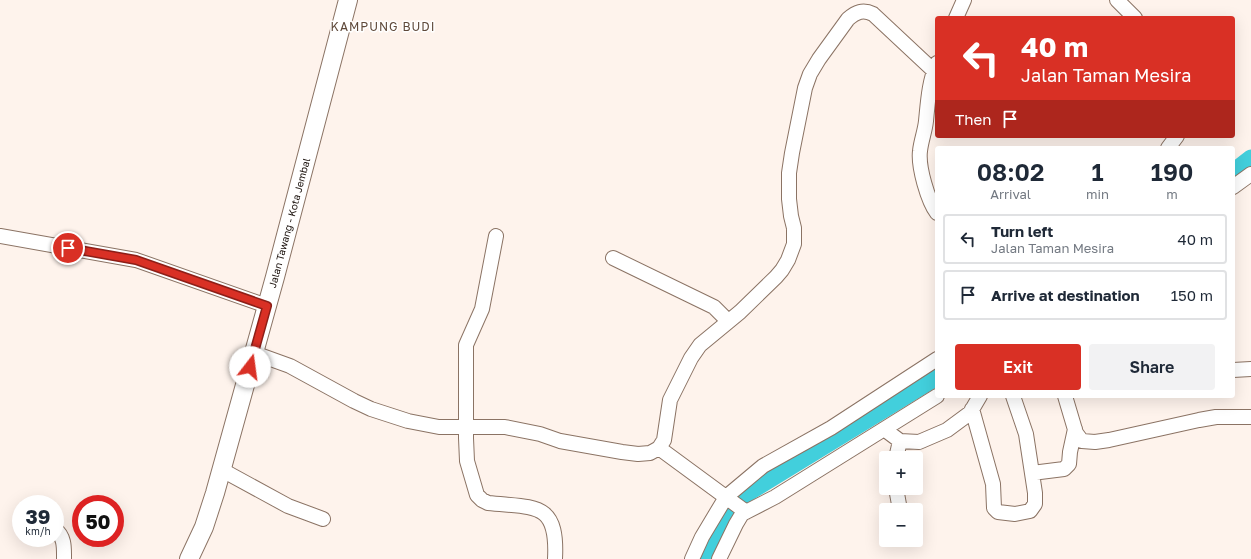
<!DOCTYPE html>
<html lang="en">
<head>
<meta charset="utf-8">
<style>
  body { margin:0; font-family:"Golos Text",sans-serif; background:#f2f2f3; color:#1f2937; height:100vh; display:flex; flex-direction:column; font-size:15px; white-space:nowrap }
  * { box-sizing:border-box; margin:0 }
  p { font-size:13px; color:#747a83 }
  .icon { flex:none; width:22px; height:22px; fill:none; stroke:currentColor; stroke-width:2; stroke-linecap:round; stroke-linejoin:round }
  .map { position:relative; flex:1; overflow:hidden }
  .drawer { position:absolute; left:935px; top:146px; width:300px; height:252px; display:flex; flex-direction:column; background:#fff; border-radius:4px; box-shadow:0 4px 16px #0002 }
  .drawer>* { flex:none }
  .guide { position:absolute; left:935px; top:16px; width:300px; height:122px; border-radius:4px; box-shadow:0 4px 16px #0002; background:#d93025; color:#fff; overflow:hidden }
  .tools { position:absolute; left:879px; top:451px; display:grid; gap:8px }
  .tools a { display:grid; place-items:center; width:44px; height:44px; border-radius:4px; background:#fff; box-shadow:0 4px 16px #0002; font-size:20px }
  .speed { position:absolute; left:12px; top:495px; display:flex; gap:8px; font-size:20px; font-weight:700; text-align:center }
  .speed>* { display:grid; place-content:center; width:52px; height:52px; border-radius:50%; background:#fff; box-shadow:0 4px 16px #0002; line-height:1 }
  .speed small { font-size:10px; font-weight:400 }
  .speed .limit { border:6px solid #d22; background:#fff; color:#111 }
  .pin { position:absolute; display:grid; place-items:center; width:34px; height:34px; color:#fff; margin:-17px; border:2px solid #fff; border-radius:50%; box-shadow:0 1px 4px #0007 }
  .me { position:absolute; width:44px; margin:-22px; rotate:15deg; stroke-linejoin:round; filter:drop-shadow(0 0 3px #0008) }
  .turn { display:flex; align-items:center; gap:14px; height:84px; padding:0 20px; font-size:18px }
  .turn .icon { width:52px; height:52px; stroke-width:2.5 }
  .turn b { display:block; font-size:28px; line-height:34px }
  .then { display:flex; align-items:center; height:38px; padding:0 20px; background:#0003; gap:8px; font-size:15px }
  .eta { display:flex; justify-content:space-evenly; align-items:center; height:68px; text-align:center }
  .eta b { font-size:24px; font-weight:600; line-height:28px }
  .button { display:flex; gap:8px; margin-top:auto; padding:8px 20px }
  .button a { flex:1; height:46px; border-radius:4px; background:#d93025; color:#fff; font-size:16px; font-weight:600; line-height:46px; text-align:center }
  .button a+a { background:#f2f2f3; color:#1f2937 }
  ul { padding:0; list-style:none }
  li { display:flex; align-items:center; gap:12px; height:50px; margin:0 8px 6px; padding:0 12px; border:2px solid #e0e1e3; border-radius:4px }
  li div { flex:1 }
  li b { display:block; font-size:15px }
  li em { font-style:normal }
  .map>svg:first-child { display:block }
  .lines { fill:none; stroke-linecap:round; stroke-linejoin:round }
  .river { stroke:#42cfdc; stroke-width:17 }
  .minor-casing { stroke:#8b7364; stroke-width:16 }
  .major-casing { stroke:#8b7364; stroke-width:20 }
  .minor { stroke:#fff; stroke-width:14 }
  .major { stroke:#fff; stroke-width:18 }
  .route-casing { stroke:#8d1f18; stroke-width:10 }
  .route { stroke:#d93025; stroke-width:7 }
  .labels { text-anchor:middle; stroke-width:3; stroke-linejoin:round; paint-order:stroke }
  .street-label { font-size:10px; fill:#180f0a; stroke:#fff }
  .quarter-label { font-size:12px; letter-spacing:1px; fill:#5f493a; stroke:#fff }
</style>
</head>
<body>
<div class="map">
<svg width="1251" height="559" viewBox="0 0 1251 559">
  <rect width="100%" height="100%" fill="#fef3ec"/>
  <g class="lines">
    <path class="river" d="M 1233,172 L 1251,158
      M 743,496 L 937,377
      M 705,559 L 728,513"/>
    <g class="minor-casing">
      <path id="minor" d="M 1117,0 L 1135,18
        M 956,18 L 964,0
        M 937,63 C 929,82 928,101 926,121 C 925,131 921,141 920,151 C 918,167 928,201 937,213
        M 1168,148 L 1177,136
        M 1233,187 L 1251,174
        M 0,236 L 136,260 L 267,306
        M 496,236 L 482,309 L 466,345 L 466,438 L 467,461 L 477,495 L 482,500 L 488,503 C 535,508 558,501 555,559
        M 613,258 L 714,307 L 728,321
        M 254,353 L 290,366 L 354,401 L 371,409 L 408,421 L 439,427 L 505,427 L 540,434 L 560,441 L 622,452 L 638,454 L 650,453 L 659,448 L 664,440 L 670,400 L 691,358 L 700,345 L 740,312 L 776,277 L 782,270 L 788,260 L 794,244 L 794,228 L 791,216 L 789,199 L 789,173 L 792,153 L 805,88 L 810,74 L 819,59 L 848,19 C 856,12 863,9 873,14 L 934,71
        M 1233,370 L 1251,369
        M 1065,396 L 1076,433 L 1082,441 L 1095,442 L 1109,440 L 1199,420 L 1216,417 L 1251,417
        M 972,409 L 993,484 L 994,508 L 998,512 L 1015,514 L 1030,511 L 1035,504 L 1035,493 L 1026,434 L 1013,396
        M 884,429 L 900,441 L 919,442 L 947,430 L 970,413 L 980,396
        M 659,448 L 746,512
        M 896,458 L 900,441
        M 222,470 L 288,506 L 323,519
        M 1032,473 L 1064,469 L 1069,464 L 1070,452 L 1075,429
        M 896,488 L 900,510
        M 55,529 C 65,537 64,548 64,559
        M 692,559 L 702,537 L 726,497 L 763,466 L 831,428 L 937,359
        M 719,559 L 736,524 L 742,514 L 775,497 L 937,396"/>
    </g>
    <g class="major-casing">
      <path id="major" d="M 189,559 L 204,527 L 215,493 L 275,277 L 348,0"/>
    </g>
    <use href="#minor" class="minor"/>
    <use href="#major" class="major"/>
  </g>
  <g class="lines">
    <g class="route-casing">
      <path id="route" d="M 68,248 L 136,260 L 267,306 L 250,367"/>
    </g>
    <use href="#route" class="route"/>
  </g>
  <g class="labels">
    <g class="street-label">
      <text transform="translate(289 223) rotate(-75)" y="4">Jalan Tawang - Kota Jembal</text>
    </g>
    <g class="quarter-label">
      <text x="383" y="31">KAMPUNG BUDI</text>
    </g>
  </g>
</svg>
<div class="tools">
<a>+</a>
<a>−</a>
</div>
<div class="speed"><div>39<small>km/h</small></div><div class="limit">50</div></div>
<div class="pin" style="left:68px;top:248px;background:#d93025"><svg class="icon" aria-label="arrive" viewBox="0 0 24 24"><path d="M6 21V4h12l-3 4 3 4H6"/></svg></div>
<svg class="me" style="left:250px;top:367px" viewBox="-20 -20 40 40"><circle r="19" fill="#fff"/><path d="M0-13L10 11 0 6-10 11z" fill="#d93025"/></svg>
<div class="guide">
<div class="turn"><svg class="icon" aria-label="left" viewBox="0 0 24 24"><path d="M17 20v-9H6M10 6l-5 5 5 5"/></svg><div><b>40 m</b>Jalan Taman Mesira</div></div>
<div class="then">Then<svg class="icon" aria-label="arrive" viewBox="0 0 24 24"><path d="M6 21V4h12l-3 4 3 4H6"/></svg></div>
</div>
<section class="drawer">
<div class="eta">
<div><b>08:02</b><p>Arrival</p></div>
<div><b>1</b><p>min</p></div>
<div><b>190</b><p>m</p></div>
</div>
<ul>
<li><svg class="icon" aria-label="left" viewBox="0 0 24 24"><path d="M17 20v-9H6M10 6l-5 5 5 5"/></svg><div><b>Turn left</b><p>Jalan Taman Mesira</p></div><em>40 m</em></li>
<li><svg class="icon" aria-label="arrive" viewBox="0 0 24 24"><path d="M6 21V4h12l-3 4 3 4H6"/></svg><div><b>Arrive at destination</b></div><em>150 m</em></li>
</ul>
<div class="button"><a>Exit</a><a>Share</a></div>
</section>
</div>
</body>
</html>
